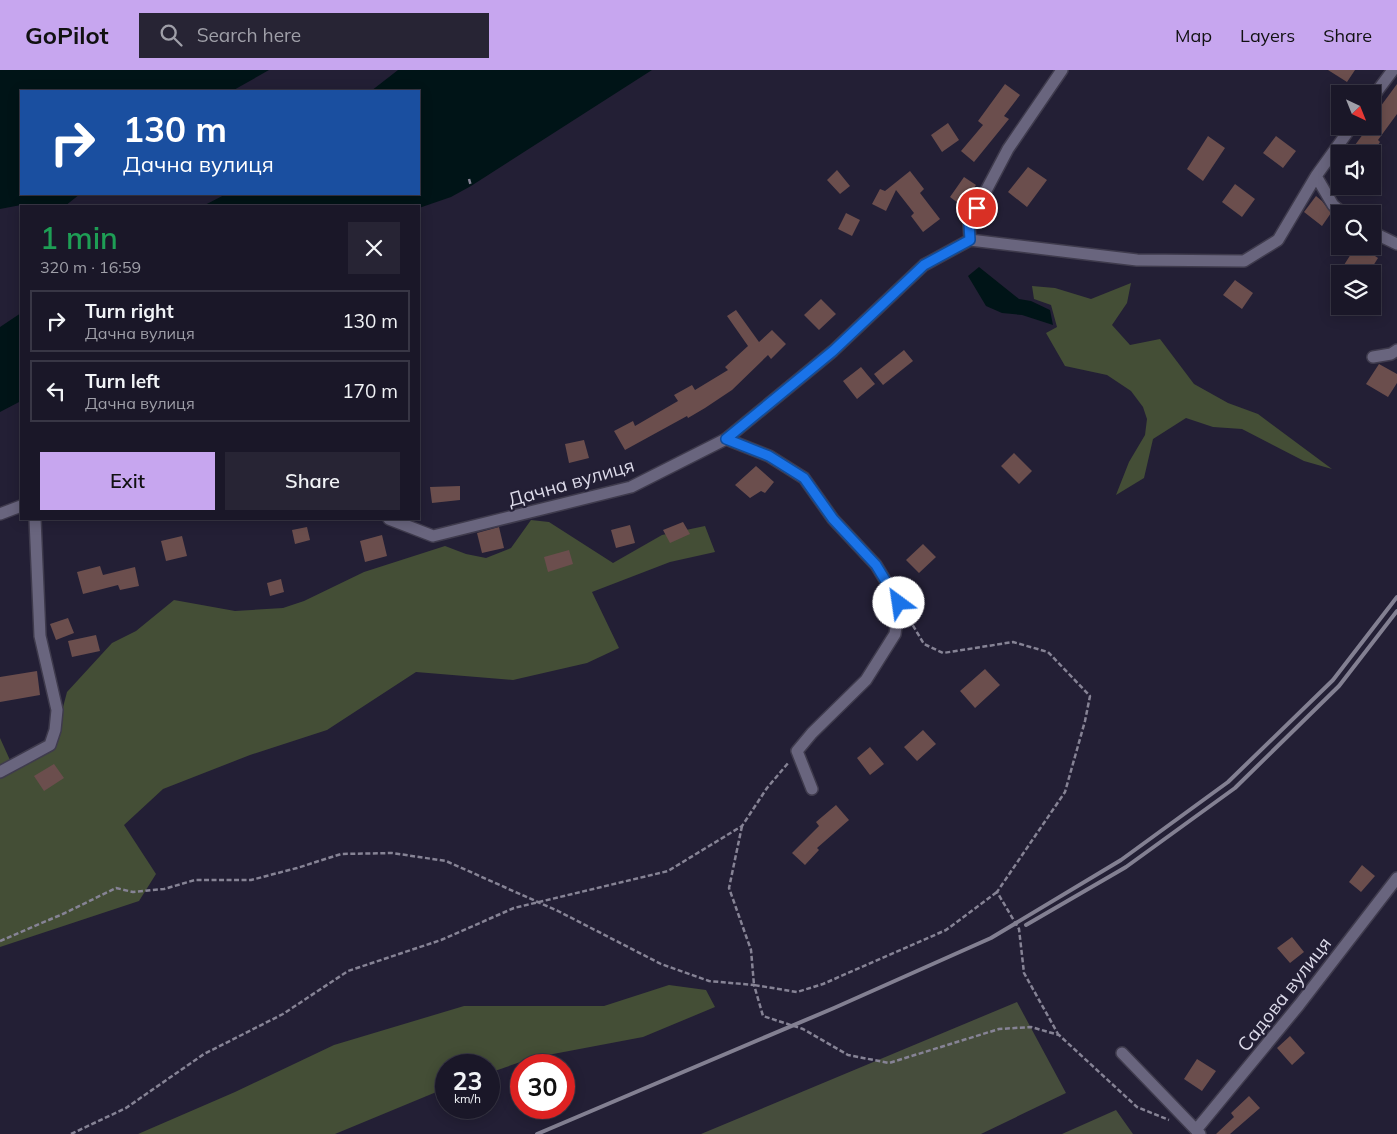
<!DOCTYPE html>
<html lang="en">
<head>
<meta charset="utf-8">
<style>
  body { margin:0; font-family:Mulish,sans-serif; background:#272434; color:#f1f3f6; height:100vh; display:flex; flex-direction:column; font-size:19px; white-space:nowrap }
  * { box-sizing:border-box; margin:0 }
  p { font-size:16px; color:#9f9fa8 }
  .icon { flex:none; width:28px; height:28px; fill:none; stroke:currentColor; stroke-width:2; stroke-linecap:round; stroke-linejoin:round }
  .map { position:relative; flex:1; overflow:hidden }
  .details { position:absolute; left:20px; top:135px; width:400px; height:315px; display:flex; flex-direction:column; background:#1a1728; border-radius:0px; box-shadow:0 2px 12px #0003,0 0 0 1px #383645 }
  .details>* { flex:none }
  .banner { position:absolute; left:20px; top:20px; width:400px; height:105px; border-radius:0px; box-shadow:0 2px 12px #0003,0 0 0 1px #383645; background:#1a4fa0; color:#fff; overflow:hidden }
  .needle { width:32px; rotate:137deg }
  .buttons { position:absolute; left:1331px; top:15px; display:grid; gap:10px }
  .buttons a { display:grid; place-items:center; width:50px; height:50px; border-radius:0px; background:#1a1728; box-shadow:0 2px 12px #0003,0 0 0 1px #383645; font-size:25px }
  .speed { position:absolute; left:435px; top:984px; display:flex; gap:10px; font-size:25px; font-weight:700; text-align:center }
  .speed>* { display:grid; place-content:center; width:65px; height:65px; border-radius:50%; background:#1a1728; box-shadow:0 2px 12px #0003,0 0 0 1px #383645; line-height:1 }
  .speed small { font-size:12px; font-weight:400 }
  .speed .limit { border:8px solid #d22; background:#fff; color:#111 }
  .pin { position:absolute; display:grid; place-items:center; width:42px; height:42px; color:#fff; margin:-21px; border:2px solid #fff; border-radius:50%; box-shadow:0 1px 5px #0007 }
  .me { position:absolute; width:55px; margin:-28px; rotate:329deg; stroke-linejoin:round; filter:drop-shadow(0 0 4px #0008) }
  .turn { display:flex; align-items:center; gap:18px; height:105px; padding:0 20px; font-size:22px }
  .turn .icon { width:65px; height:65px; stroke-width:2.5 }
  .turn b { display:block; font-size:35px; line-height:42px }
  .round { display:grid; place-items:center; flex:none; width:52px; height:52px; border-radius:0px; background:#272434 }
  .head { display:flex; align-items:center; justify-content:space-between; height:85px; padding:0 20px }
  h1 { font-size:30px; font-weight:600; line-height:38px; color:#1e9e55 }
  .primary-button { display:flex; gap:10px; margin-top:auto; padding:10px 20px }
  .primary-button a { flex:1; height:58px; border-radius:0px; background:#c7a6ef; color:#111; font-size:20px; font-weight:600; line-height:58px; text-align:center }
  .primary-button a+a { background:#272434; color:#f1f3f6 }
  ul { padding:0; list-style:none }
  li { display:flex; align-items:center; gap:15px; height:62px; margin:0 10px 8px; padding:0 10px; border:2px solid #383645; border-radius:0px }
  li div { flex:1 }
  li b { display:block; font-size:19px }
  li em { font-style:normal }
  header { display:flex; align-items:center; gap:30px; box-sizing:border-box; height:70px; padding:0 25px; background:#c7a6ef; color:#111 }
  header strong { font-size:24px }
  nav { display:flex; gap:28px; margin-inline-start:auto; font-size:18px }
  .search { width:350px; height:45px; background:#272434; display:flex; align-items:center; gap:12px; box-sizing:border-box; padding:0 18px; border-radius:0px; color:#9f9fa8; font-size:19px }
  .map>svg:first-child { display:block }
  .green { fill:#464d3c }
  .forest { fill:#444e36 }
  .water { fill:#001417 }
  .building { fill:#6b4e4d }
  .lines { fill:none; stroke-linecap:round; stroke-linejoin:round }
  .street-casing { stroke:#3f3b4d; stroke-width:14 }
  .path { stroke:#868395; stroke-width:2.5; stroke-dasharray:5 2.5; stroke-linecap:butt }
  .street { stroke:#69657e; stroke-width:11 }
  .rail { stroke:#838092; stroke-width:4 }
  .route-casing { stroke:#114b97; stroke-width:12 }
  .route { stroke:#1a73e8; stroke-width:9 }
  .labels { text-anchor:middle; stroke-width:4.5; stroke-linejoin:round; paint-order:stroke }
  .street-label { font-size:19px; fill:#dcdae9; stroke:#231f35 }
</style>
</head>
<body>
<header>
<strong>GoPilot</strong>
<div class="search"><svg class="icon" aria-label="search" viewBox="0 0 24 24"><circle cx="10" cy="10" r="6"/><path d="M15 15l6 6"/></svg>Search here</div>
<nav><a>Map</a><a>Layers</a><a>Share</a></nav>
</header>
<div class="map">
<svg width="1397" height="1064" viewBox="0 0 1397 1064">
  <rect width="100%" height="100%" fill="#231f35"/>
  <path class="green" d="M 1017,932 L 1066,1023 L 981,1064 L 701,1064 Z
    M 1116,1040 L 1133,1064 L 1062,1064 Z"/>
  <path class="forest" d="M 1131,213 L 1127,233 L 1112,255 L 1130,275 L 1160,269 L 1194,314 L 1228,333 L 1258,344 L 1332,399 L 1304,391 L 1242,359 L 1213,357 L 1186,348 L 1153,369 L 1144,408 L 1116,425 L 1129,392 L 1145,365 L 1147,349 L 1143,337 L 1131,321 L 1107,305 L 1065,296 L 1046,263 L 1057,257 L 1051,235 L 1034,229 L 1032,216 L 1055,218 L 1091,229 Z
    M 531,450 L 549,452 L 613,493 L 662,465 L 705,456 L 715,482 L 670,492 L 592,522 L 619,578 L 587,593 L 513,610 L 416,602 L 327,660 L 250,685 L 163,719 L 124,755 L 156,804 L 139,831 L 0,877 L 0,668 L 14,699 L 57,660 L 67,622 L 112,573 L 136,561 L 174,530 L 235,541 L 283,538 L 304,531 L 364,502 L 445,476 L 466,484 L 486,488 L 511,478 Z
    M 669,915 L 706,920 L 715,937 L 643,967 L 532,988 L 489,1003 L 489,995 L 446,995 L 446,1018 L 335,1064 L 138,1064 L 235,1022 L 334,975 L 464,936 L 604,936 Z"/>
  <path class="water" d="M 0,0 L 269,0 L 232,21 L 21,21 L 21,124 L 80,124 L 65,136 L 21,135 L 0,139 Z
    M 398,0 L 652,0 L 471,116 L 451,127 L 419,138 L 419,136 L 203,136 L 226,124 L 419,124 L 419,21 L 371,21 Z
    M 979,197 L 1019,229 L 1031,231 L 1050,240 L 1053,255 L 1022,245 L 1002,243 L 986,236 L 968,206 Z
    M 21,243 L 21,331 L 0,342 L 0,257 Z"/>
  <path class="building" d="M 1328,0 L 1355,0 L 1347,12 Z
    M 1005,14 L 1020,25 L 1004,46 L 1009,49 L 974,92 L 961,81 L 983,55 L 978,51 Z
    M 1397,14 L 1397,44 L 1378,70 L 1380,72 L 1372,84 L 1367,84 L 1355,75 L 1369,56 L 1372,56 L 1372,48 Z
    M 948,53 L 959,70 L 942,82 L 931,65 Z
    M 1208,66 L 1225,78 L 1203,111 L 1187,99 Z
    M 1276,66 L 1296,81 L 1283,98 L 1263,83 Z
    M 1028,97 L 1047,110 L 1027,137 L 1008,122 Z
    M 837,100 L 850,116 L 840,124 L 827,110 Z
    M 910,101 L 924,119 L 920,123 L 940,149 L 923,162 L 911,146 L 914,143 L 896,120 L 886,141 L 872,134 L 880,119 L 885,121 Z
    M 964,107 L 976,115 L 962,136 L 950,127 Z
    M 1235,114 L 1255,129 L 1242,147 L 1222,132 Z
    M 1316,126 L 1322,131 L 1331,143 L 1322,156 L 1304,142 Z
    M 846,143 L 860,150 L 852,166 L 838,159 Z
    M 1356,176 L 1360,176 L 1378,188 L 1368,204 L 1359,204 L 1344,195 Z
    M 1235,210 L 1253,223 L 1242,239 L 1223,225 Z
    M 821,229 L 836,244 L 819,260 L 804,245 Z
    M 736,240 L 759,272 L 772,260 L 786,274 L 771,289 L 768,285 L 732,320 L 705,338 L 688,348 L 687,346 L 625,380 L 614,361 L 633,351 L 635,356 L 678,331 L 674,325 L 692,315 L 695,320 L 728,300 L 725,297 L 748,276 L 727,246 Z
    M 904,280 L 913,291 L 883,315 L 874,304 Z
    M 1379,294 L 1397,304 L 1397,313 L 1388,327 L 1366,314 Z
    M 861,297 L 875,314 L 857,329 L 843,311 Z
    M 584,370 L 589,388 L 569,393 L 565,374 Z
    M 1014,383 L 1032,401 L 1019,414 L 1001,396 Z
    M 756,396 L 774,412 L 765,423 L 761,421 L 750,428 L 735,415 Z
    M 460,416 L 460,430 L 432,433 L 430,417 Z
    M 683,452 L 690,464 L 670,473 L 663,460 Z
    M 630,455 L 635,473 L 616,478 L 611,460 Z
    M 307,457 L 310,470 L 295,474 L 292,460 Z
    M 499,457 L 504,478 L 482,483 L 477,463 Z
    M 382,465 L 387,486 L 365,492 L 360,471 Z
    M 182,466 L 187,486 L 166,491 L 161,471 Z
    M 923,474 L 936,487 L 919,503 L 906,490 Z
    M 569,480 L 573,494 L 548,502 L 544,487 Z
    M 100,496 L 103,505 L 135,497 L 139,516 L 120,520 L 118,515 L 83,524 L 77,502 Z
    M 281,509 L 284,522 L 270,526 L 267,513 Z
    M 68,548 L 74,563 L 56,570 L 50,554 Z
    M 96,565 L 100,581 L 72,587 L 68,571 Z
    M 985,599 L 1000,615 L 975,638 L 960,621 Z
    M 37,601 L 40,625 L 0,632 L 0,607 Z
    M 923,660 L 936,674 L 917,691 L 904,677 Z
    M 870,677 L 884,694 L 870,705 L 857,688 Z
    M 54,694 L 64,708 L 44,721 L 34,706 Z
    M 836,735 L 849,750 L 817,778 L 819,780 L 805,795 L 792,783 L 819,756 L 816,752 Z
    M 1362,795 L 1375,806 L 1361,822 L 1349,812 Z
    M 1292,867 L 1304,882 L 1290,893 L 1277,878 Z
    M 1290,966 L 1305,983 L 1292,995 L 1277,978 Z
    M 1197,989 L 1216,1001 L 1202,1021 L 1184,1009 Z
    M 1249,1026 L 1260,1038 L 1230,1064 L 1216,1064 L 1234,1047 L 1231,1043 Z"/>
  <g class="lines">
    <g class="street-casing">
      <path id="street" d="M 1372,28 L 1393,0
        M 1316,106 L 1333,135 L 1344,144
        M 1372,162 L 1397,174
        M 970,170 L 1137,190 L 1244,191 L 1278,170 L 1316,106 L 1352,56
        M 970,170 L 969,153 L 1008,79 L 1062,0
        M 1373,287 L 1391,284 L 1397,280
        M 726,369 L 769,386 L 804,408 L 833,449 L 876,495 L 899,533 L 895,564 L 866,610 L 812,663 L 797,681 L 812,719
        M 0,444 L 21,436
        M 389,449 L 433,466 L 631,417 L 726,369 L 833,281 L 924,195 L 970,170
        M 0,702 L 50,675 L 55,660 L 57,640 L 40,566 L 35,449
        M 1122,983 L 1200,1064
        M 1196,1060 L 1299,935 L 1397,808"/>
    </g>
    <path class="path" d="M 469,109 L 471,116
      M 909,549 L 924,574 L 943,583 L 1013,572 L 1048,582 L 1090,626 L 1085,651 L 1065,722 L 997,822 L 1019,859 L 1024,903 L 1058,964
      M 742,756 L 729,818 L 751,880 L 754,915 L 797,922 L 823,914 L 946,860 L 997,822
      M 0,871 L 65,843 L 116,818 L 133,822 L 164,819 L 195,810 L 251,810 L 297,798 L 341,784 L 392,783 L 446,791 L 558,841 L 661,894 L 709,911 L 754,915 L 763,946 L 803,959 L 848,985 L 889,993 L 999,959 L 1031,957 L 1059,965 L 1137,1037 L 1169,1050
      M 71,1064 L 126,1038 L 204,984 L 283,944 L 348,901 L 441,870 L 514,838 L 668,801 L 742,756 L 767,718 L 789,692"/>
    <use href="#street" class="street"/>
    <path class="rail" d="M 1026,855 L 1126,797 L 1235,718 L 1339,616 L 1397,541
      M 537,1064 L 834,938 L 991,868 L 1121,790 L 1228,712 L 1333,610 L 1397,527"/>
  </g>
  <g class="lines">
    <g class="route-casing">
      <path id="route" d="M 899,533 L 876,495 L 833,449 L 804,408 L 769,386 L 726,369 L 833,281 L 924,195 L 970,170 L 969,154 L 977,138"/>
    </g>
    <use href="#route" class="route"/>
  </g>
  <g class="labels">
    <g class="street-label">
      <text transform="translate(571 412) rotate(-16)" y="7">Дачна вулиця</text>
      <text transform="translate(1284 924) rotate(-52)" y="7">Садова вулиця</text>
    </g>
  </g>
</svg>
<div class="buttons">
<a><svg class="needle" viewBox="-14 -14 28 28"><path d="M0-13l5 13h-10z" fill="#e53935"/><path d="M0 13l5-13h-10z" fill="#9f9fa8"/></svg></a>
<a><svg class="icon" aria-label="sound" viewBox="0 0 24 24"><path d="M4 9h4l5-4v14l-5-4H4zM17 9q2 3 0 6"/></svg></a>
<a><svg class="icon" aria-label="search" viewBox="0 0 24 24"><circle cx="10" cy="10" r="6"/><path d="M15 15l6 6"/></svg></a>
<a><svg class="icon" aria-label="layers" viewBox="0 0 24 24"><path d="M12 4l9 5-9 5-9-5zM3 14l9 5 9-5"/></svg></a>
</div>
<div class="speed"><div>23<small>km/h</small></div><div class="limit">30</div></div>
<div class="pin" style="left:977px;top:138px;background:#d93025"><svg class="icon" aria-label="arrive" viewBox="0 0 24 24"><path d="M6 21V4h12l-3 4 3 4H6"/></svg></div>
<svg class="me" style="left:899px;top:533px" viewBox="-20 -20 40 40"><circle r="19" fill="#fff"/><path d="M0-13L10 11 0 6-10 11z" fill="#1a73e8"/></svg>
<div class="banner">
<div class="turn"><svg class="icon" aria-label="right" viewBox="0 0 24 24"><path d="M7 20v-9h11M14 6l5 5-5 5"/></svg><div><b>130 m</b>Дачна вулиця</div></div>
</div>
<section class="details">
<div class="head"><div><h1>1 min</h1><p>320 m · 16:59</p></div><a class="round"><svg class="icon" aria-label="close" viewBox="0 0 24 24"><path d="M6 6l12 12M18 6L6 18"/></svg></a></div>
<ul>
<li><svg class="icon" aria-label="right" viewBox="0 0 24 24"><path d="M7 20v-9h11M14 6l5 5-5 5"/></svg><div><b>Turn right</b><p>Дачна вулиця</p></div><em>130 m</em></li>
<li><svg class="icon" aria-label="left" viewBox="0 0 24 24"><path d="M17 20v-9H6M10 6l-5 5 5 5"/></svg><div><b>Turn left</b><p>Дачна вулиця</p></div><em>170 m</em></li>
</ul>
<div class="primary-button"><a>Exit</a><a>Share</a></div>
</section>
</div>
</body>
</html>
